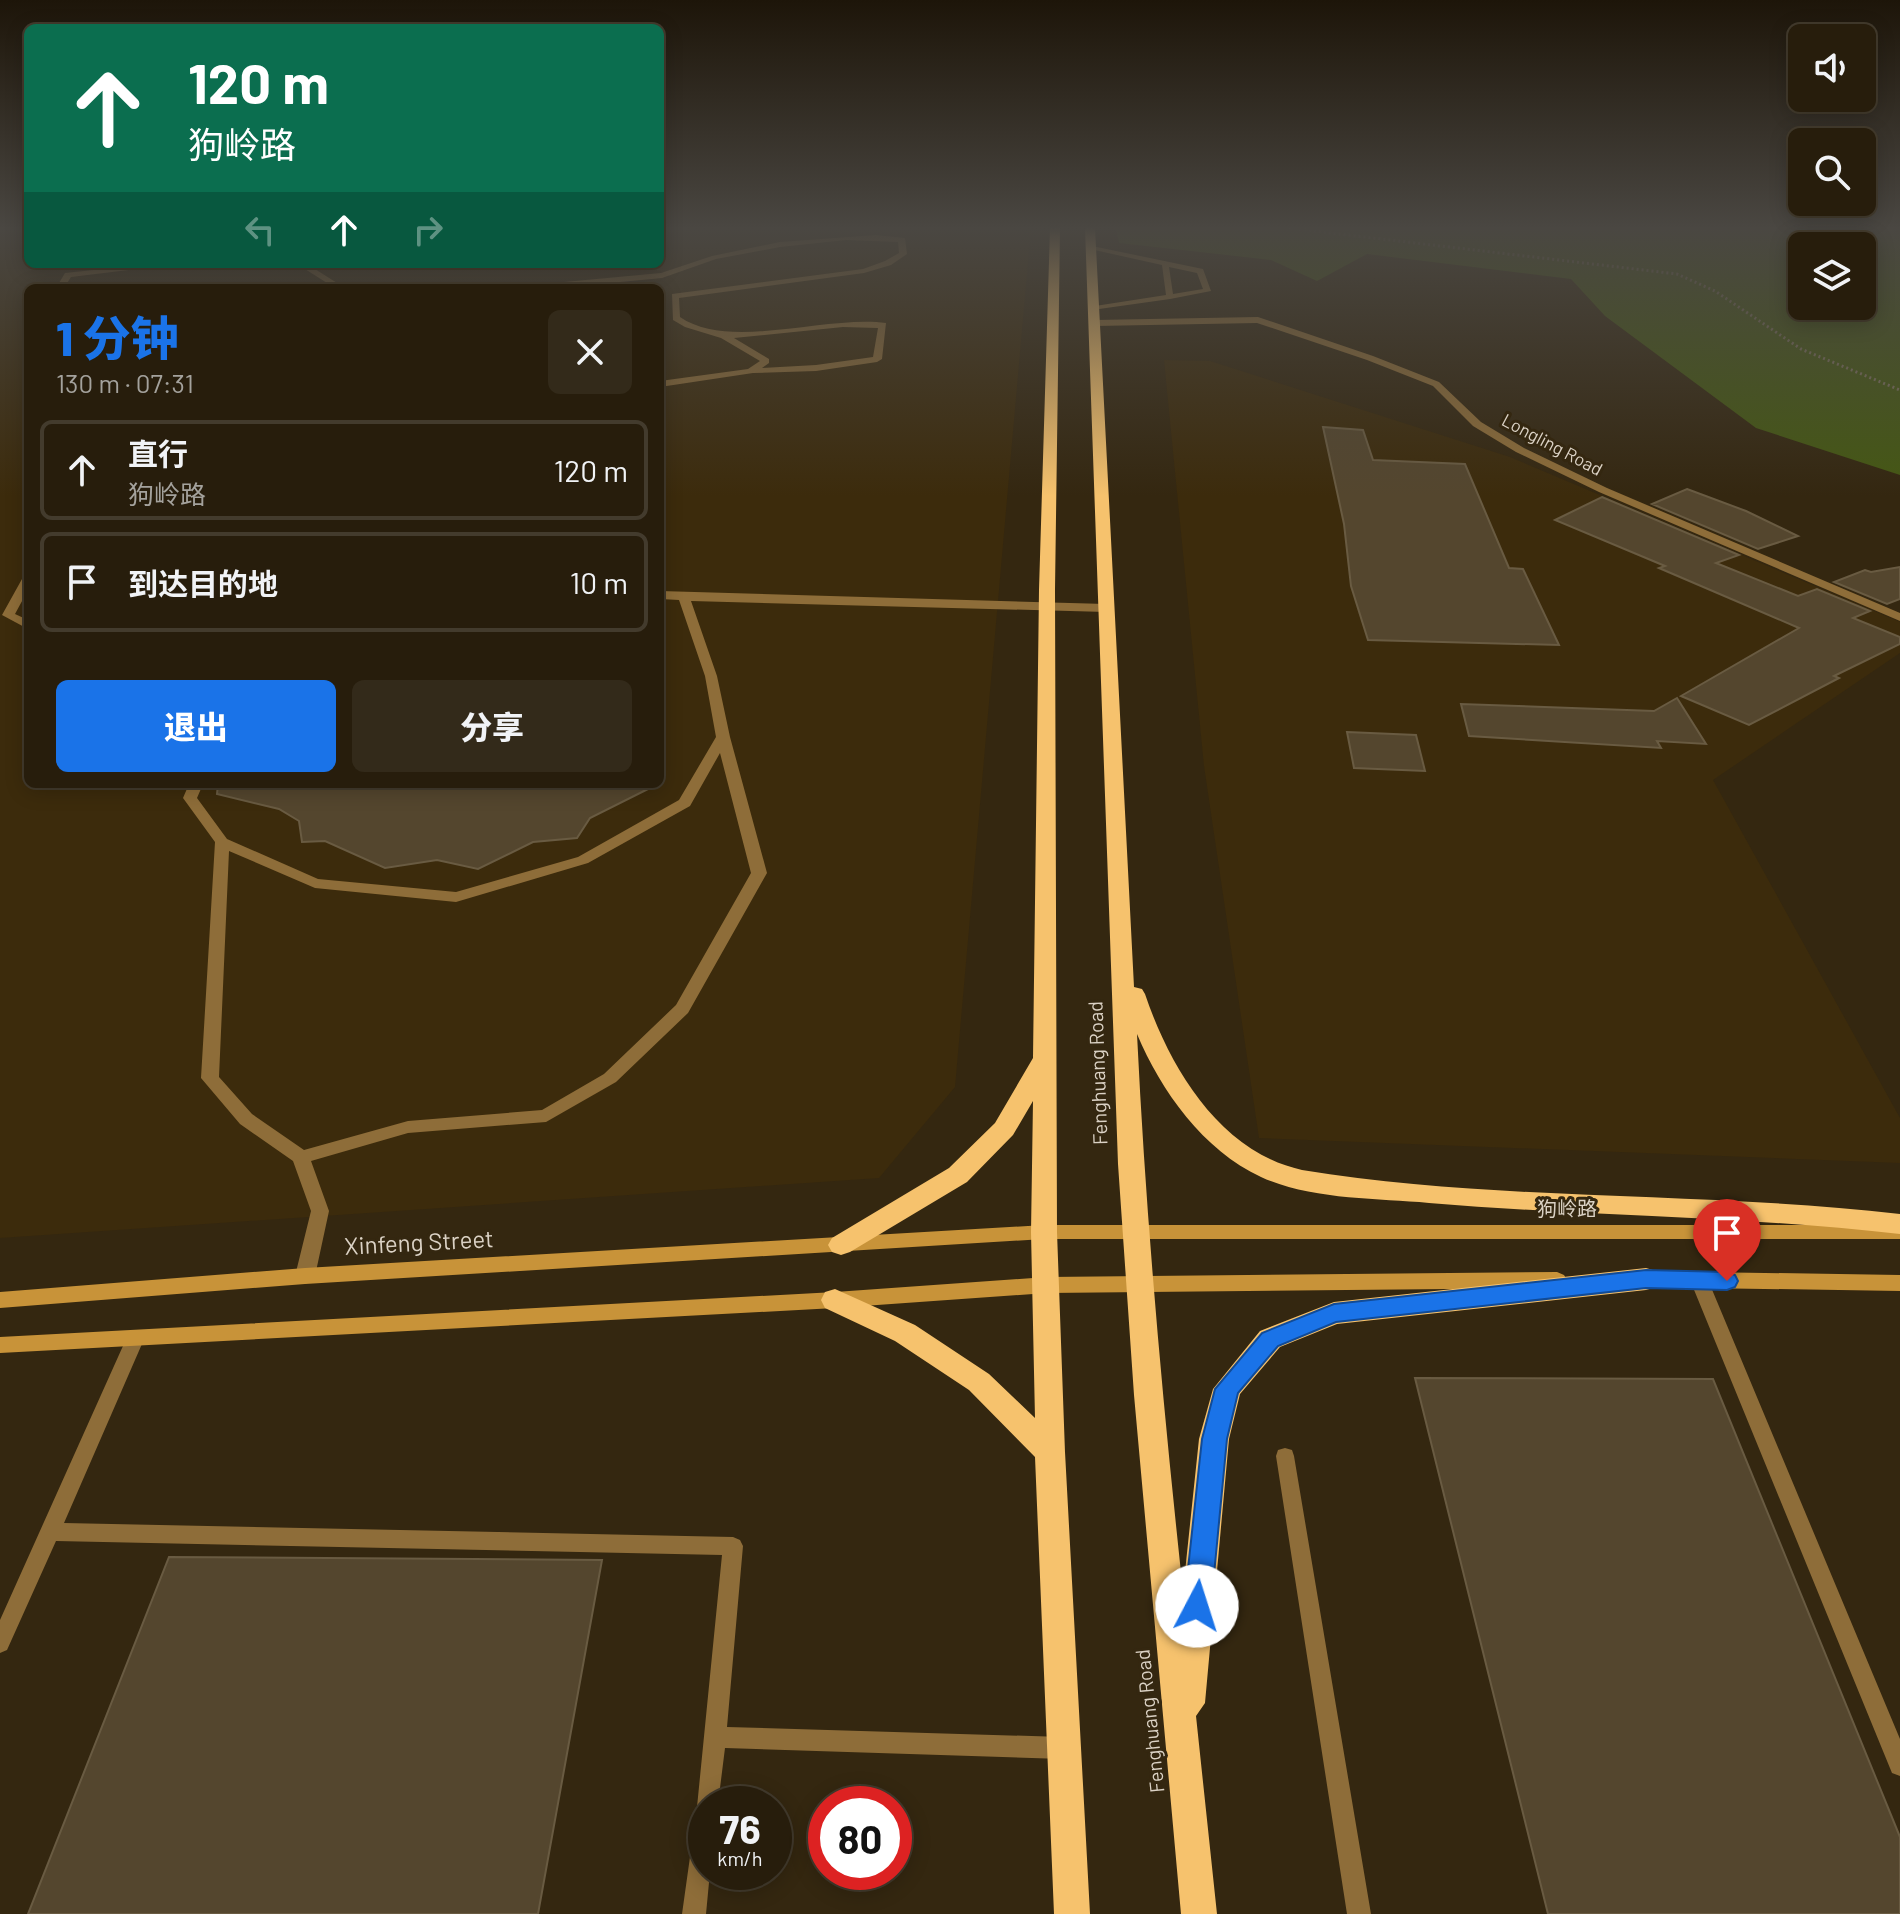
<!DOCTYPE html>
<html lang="zh">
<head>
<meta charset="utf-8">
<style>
  body { margin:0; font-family:Barlow,"Noto Sans SC",sans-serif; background:#332a1a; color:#f1f3f6; height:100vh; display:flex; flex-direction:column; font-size:30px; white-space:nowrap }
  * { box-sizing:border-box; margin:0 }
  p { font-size:26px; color:#a4a29d }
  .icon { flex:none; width:44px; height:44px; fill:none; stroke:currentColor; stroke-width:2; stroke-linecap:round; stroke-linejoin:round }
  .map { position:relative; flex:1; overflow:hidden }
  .sheet { position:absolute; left:24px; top:284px; width:640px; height:504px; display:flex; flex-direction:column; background:#271d0c; border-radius:12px; box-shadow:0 4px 20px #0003,0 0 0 2px #433b2d }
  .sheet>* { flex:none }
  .banner { position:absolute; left:24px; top:24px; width:640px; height:244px; border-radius:12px; box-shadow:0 4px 20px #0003,0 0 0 2px #433b2d; background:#0b6e4f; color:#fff; overflow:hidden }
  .buttons { position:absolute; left:1788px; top:24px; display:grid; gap:16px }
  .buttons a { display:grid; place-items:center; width:88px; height:88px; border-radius:12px; background:#271d0c; box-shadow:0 4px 20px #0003,0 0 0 2px #433b2d; font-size:40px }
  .speed { position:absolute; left:688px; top:1786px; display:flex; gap:16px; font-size:40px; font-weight:700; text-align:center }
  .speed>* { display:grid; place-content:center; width:104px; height:104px; border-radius:50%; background:#271d0c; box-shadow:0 4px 20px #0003,0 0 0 2px #433b2d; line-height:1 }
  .speed small { font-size:20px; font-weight:400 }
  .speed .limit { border:12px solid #d22; background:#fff; color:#111 }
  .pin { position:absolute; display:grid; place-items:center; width:68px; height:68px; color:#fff; margin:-82px -34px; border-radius:50% 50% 50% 0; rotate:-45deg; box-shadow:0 0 8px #0007 }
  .pin .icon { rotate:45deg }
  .me { position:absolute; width:88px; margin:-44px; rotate:5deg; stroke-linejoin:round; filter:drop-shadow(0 0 6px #0008) }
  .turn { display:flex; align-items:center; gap:28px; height:168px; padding:0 32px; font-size:36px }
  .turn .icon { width:104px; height:104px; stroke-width:2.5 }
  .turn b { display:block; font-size:56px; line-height:68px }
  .lanes { display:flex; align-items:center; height:76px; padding:0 32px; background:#0003; justify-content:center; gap:40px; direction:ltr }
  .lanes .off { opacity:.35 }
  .round { display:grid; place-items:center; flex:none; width:84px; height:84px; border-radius:12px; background:#332a1a }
  .headline { display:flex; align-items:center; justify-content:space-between; height:136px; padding:0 32px }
  h1 { font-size:48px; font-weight:800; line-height:60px; color:#1a73e8 }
  .cta { display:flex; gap:16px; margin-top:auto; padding:16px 32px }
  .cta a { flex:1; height:92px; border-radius:12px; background:#1a73e8; color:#fff; font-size:32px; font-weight:800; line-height:92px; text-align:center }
  .cta a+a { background:#332a1a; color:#f1f3f6 }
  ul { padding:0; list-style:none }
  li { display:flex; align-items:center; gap:24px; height:100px; margin:0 16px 12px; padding:0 16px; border:4px solid #433b2d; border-radius:12px }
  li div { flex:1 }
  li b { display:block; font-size:30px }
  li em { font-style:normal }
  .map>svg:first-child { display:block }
  .built { fill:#3c2b0c; fill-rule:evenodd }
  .forest { fill:#455813; fill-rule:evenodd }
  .building { fill:#54462e; stroke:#695b42; stroke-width:2 }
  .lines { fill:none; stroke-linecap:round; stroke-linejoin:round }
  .path { stroke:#7e7360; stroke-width:3; stroke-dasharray:2 3; stroke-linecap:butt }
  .service { fill:#8e6d39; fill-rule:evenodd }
  .minor { fill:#8e6d39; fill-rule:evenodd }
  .secondary { fill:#c89339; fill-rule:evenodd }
  .trunk { fill:#f6c26d; fill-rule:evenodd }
  .route { fill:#1a73e8; stroke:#114b97; stroke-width:2 }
  .labels { text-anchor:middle; stroke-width:6; stroke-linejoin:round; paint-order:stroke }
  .far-street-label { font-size:18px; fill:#dbd2c5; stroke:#342710 }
  .street-label { font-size:20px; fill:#dbd2c5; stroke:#342710 }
  .near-street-label { font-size:24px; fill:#dbd2c5; stroke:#342710 }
</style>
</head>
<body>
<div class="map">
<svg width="1900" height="1914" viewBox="0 0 1900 1914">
  <rect width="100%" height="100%" fill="#342710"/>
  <path class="built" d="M 0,228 L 28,228 L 28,264 L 660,264 L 660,228 L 1031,228 L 955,1087 L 879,1178 L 0,1238 ZM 28,288 L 660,288 L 660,784 L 28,784 Z
    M 1164,360 L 1210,361 L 1510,457 L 1900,622 L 1900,653 L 1713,780 L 1900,1118 L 1900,1163 L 1259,1138 L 1204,766 Z"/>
  <path class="forest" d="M 1116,228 L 1900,228 L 1900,475 L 1756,428 L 1605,316 L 1571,279 L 1367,254 L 1317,281 L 1271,260 L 1119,243 ZM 1802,246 L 1862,246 L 1862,306 L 1802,306 Z"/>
  <path class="building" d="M 1323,427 L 1363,430 L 1373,460 L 1465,464 L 1509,568 L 1523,569 L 1559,645 L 1368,640 L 1351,586 L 1344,524 Z
    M 1687,489 L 1746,511 L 1798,536 L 1758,549 L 1652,504 Z
    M 1602,497 L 1739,555 L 1716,563 L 1798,596 L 1817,589 L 1870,611 L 1853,618 L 1900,637 L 1900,644 L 1834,676 L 1839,678 L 1749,725 L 1681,696 L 1799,628 L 1659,568 L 1665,566 L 1555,520 Z
    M 1900,567 L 1900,599 L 1887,604 L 1834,582 L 1865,570 L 1871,572 Z
    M 1677,698 L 1706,744 L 1657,741 L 1661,748 L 1469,736 L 1461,704 L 1654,711 Z
    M 1347,732 L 1416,735 L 1425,771 L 1354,768 Z
    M 218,784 L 658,784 L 590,818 L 577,838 L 533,842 L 478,869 L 437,860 L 385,868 L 325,841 L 302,842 L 299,821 L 279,809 L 217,794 Z
    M 1415,1378 L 1713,1379 L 1900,1837 L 1900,1914 L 1548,1914 Z
    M 169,1557 L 602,1560 L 538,1914 L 28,1914 Z"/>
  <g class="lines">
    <path class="path" d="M 1289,228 L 1677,274 L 1715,291 L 1801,349 L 1900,390"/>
    <path class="service" d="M 1092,246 L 1203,269 L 1211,291 L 1170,299 L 1092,310 L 1091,308 L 1095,306 L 1166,295 L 1162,265 L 1090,249 ZM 1169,267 L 1197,273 L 1203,289 L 1173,294 Z
      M 1699,1273 L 1705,1275 L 1708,1280 L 1900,1739 L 1900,1776 L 1892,1773 L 1690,1280 L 1693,1275 Z
      M 136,1330 L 142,1332 L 145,1337 L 64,1523 L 733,1537 L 740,1540 L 743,1546 L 727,1727 L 1063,1737 L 1071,1740 L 1074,1748 L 1071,1756 L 1063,1759 L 725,1748 L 718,1804 L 706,1804 L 706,1872 L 710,1872 L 706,1914 L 682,1914 L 697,1807 L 722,1555 L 56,1541 L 7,1650 L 0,1653 L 0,1620 L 127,1337 L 130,1332 Z
      M 1285,1448 L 1292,1450 L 1294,1456 L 1371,1914 L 1347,1914 L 1276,1456 L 1278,1450 Z"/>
    <path class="minor" d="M 876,235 L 905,238 L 907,254 L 891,265 L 864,273 L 679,298 L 680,317 C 729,351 826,315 886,323 L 882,359 L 877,362 L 816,371 L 753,373 L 660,387 L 660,381 L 748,369 L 760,361 L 721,338 L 685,327 L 673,320 L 672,294 L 863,269 L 885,261 L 899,253 L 898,242 L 846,240 L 780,247 L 716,259 L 662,278 L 557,288 L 528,288 L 532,285 L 661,273 L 712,256 L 780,242 ZM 843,327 L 878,328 L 873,357 L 816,365 L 762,368 L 769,363 L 769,359 L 734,338 Z
      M 150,264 L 178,264 L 71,277 L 64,288 L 56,288 L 65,273 Z
      M 297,264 L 307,264 L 345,288 L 335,288 Z
      M 1258,317 L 1373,356 L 1439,382 L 1481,422 L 1524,448 L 1607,488 L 1900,613 L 1900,621 L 1599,492 L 1516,452 L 1473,426 L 1433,386 L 1367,360 L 1257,323 L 1095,326 L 1091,323 L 1095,320 Z
      M 28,575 L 28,590 L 15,614 L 28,620 L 28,629 L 2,615 L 22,579 Z
      M 660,591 L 1106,604 L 1112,608 L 1106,612 L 691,601 L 717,676 L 730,737 L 767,873 L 688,1013 L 616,1082 L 546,1122 L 408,1133 L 311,1161 L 329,1211 L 315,1276 L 312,1281 L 305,1284 L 298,1281 L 295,1276 L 311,1211 L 293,1161 L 240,1124 L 201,1078 L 215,842 L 183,798 L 189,784 L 203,784 L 197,798 L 227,839 L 318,879 L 456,892 L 578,857 L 679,800 L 716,737 L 705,676 L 679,600 L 660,599 ZM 720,753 L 751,873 L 676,1005 L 604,1074 L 542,1110 L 408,1121 L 304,1150 L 252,1114 L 219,1077 L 229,851 L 315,888 L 456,902 L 588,863 L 690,806 Z"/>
    <path class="secondary" d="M 1044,1225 L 1900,1225 L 1900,1239 L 1044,1239 L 305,1284 L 0,1308 L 0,1292 L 305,1268 Z
      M 1640,1271 L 1900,1275 L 1900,1291 L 1640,1287 L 1633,1284 L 1630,1279 L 1633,1274 Z
      M 1557,1272 L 1564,1275 L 1567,1280 L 1564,1285 L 1557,1288 L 1047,1293 L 835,1308 L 0,1353 L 0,1337 L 835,1292 L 1047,1277 Z"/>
    <path class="trunk" d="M 1050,228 L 1060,228 L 1055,590 L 1057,1232 L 1065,1452 L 1090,1914 L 1054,1914 L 1035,1457 L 969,1390 L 895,1341 L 825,1308 L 821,1300 L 825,1292 L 835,1289 L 915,1325 L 989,1374 L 1035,1418 L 1031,1232 L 1033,1101 L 1013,1135 L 967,1182 L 850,1252 L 841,1255 L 832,1252 L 828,1245 L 832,1238 L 949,1168 L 995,1123 L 1033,1058 L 1039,590 Z
      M 1085,228 L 1095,228 L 1134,987 L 1142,989 L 1145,994 C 1170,1068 1220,1152 1302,1170 C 1499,1202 1702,1191 1900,1214 L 1900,1234 C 1743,1216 1586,1216 1429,1203 C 1375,1198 1311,1200 1261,1177 C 1203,1150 1161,1091 1137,1034 C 1146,1220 1163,1406 1183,1591 L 1199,1439 L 1213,1389 L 1260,1331 L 1334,1302 L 1646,1268 L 1656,1271 L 1659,1279 L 1656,1287 L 1646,1290 L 1337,1324 L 1280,1347 L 1240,1394 L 1229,1439 L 1205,1703 L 1196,1716 L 1217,1914 L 1181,1914 L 1134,1395 L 1118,1164 Z"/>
  </g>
  <linearGradient id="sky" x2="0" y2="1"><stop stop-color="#1d1509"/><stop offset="0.46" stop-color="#4a4742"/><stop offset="1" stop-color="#4a4742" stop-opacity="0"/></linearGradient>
  <rect width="1900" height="496" fill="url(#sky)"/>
  <path class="route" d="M 1646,1270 L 1727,1272 L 1735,1275 L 1738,1281 L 1735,1287 L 1727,1290 L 1646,1288 L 1336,1322 L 1278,1346 L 1238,1393 L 1227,1439 L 1211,1606 L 1207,1615 L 1197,1618 L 1188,1615 L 1184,1606 L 1202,1439 L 1215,1389 L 1262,1333 L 1334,1304 Z"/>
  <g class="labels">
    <g class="far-street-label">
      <text transform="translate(1552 445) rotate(28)" y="6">Longling Road</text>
    </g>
    <g class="street-label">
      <text transform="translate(1098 1073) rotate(-92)" y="7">Fenghuang Road</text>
      <text x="1567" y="1216">狗岭路</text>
      <text transform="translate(1150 1721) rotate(-96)" y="7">Fenghuang Road</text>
    </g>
    <g class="near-street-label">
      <text transform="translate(419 1243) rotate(-3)" y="8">Xinfeng Street</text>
    </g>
  </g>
</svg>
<div class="buttons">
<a><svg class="icon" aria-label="sound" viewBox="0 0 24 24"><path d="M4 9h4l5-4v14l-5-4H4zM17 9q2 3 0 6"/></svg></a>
<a><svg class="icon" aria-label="search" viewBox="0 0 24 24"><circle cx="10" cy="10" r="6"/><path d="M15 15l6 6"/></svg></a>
<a><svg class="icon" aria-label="layers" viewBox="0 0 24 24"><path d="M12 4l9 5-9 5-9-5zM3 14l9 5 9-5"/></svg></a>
</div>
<div class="speed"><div>76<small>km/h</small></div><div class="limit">80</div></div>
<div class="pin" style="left:1727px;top:1281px;background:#d93025"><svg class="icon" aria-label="arrive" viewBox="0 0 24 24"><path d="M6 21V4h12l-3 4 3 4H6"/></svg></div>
<svg class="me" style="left:1197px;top:1606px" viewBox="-20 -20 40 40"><circle r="19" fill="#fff"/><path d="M0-13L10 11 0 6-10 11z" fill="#1a73e8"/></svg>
<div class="banner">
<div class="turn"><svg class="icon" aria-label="ahead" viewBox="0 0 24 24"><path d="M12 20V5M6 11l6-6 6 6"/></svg><div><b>120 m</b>狗岭路</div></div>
<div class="lanes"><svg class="icon off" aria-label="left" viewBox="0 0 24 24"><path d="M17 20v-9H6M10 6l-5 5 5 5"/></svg><svg class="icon" aria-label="ahead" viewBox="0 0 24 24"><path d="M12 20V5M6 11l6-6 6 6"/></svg><svg class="icon off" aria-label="right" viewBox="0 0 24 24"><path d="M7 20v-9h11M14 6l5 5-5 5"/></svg></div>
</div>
<section class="sheet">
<div class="headline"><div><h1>1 分钟</h1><p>130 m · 07:31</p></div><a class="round"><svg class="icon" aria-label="close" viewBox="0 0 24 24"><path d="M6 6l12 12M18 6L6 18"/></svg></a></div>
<ul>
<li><svg class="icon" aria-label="ahead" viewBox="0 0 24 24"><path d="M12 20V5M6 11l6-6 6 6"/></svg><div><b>直行</b><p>狗岭路</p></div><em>120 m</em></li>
<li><svg class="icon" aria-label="arrive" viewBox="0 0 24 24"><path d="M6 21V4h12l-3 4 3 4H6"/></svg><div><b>到达目的地</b></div><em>10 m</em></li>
</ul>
<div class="cta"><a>退出</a><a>分享</a></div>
</section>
</div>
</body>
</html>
